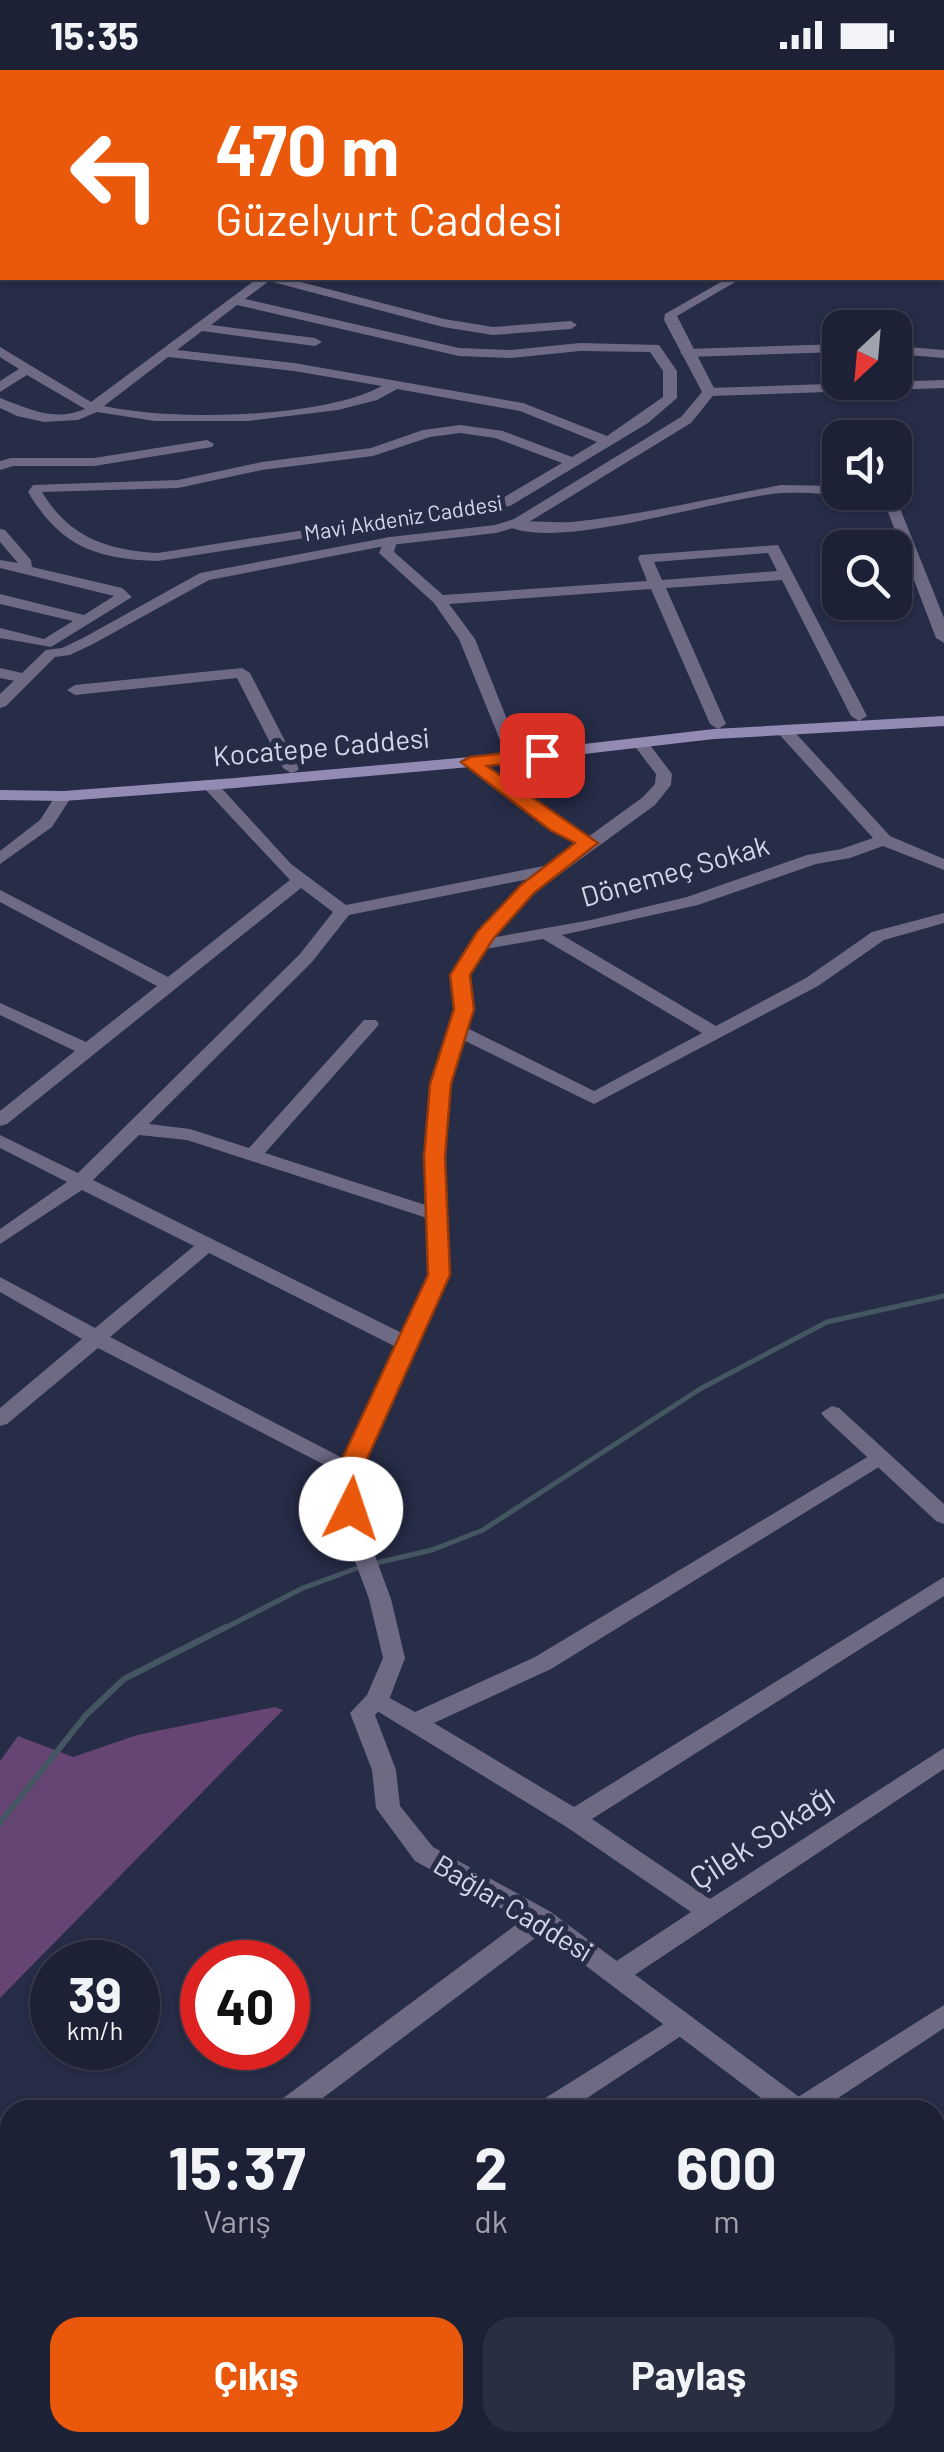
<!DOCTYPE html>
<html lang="tr">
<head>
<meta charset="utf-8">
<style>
  body { margin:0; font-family:Barlow,sans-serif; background:#2a2e41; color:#f1f3f6; height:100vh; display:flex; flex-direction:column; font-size:38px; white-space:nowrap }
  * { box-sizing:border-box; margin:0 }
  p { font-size:32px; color:#a0a3ad }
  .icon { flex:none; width:55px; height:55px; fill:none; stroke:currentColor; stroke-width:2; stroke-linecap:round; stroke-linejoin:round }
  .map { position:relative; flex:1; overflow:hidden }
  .side { position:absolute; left:0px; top:2030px; width:945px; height:352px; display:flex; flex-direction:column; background:#1d2135; border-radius:30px 30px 0 0; box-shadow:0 2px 8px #0004,0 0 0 2px #3b3e50 }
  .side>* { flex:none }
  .top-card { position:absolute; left:0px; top:0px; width:945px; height:210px; box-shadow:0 2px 8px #0004,0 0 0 2px #3b3e50; background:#ea580c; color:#fff; overflow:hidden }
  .needle { width:65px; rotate:206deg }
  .buttons { position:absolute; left:822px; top:240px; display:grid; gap:20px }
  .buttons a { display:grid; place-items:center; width:90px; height:90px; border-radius:20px; background:#1d2135; box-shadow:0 2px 8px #0004,0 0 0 2px #3b3e50; font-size:50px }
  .speed { position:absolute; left:30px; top:1870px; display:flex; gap:20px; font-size:50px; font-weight:700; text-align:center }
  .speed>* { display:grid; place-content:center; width:130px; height:130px; border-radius:50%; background:#1d2135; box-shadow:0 2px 8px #0004,0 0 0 2px #3b3e50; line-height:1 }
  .speed small { font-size:25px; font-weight:400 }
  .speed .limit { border:15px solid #d22; background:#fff; color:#111 }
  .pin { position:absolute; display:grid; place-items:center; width:85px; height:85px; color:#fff; margin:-42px; border-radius:20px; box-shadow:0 5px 15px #0006 }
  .me { position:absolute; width:110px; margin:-55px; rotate:4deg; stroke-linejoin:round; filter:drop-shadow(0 0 8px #0008) }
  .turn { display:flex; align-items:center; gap:35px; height:210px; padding:0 50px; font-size:45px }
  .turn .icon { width:130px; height:130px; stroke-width:2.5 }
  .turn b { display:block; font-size:70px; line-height:85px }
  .eta { display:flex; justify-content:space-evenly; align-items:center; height:170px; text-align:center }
  .eta b { font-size:60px; font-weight:700; line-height:70px }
  .action { display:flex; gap:20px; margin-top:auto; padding:20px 50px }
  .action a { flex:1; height:115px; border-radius:30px; background:#ea580c; color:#fff; font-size:40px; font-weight:700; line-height:115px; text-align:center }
  .action a+a { background:#2a2e41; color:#f1f3f6 }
  .status { display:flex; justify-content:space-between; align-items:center; height:70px; padding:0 50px; background:#1d2135; direction:ltr }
  .status svg { height:28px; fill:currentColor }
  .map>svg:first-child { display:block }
  .green { fill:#664474 }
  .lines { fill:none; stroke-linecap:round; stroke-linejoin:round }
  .stream-far1 { stroke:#455663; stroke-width:5 }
  .stream { stroke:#455663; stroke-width:6 }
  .minor { fill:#6f6a84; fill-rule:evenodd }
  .tertiary { fill:#6f6a84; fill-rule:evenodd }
  .secondary { fill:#948bb4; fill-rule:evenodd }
  .route { fill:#ea580c; stroke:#983908; stroke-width:2.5 }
  .labels { text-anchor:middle; stroke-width:10; stroke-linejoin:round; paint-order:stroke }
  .far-street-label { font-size:22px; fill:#d3d7e9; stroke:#272c47 }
  .street-label { font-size:28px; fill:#d3d7e9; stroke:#272c47 }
  .near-street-label { font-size:32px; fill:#d3d7e9; stroke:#272c47 }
</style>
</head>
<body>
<div class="status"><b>15:35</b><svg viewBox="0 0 49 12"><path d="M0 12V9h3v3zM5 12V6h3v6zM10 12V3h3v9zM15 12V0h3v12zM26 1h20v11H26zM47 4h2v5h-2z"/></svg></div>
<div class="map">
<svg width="944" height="2382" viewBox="0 0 944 2382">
  <rect width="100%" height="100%" fill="#272c47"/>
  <path class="green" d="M 275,1637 L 283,1640 L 0,1928 L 0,1691 L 18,1666 L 73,1687 L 137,1665 Z"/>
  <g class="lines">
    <path class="stream-far1" d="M 376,1493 L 432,1480 L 483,1460 L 700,1319 L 827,1252 L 944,1226
      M 221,1560 L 303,1518 L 360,1497"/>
    <path class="stream" d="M 0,1753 L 86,1645 L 124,1609 L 226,1557"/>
    <path class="minor" d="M 262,0 L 281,0 L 283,2 L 265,2 Z
      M 942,47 L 944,47 L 942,54 Z
      M 944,136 L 944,144 L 942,145 L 942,137 Z
      M 942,165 L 944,165 L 944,173 L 942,173 Z
      M 258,208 L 285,208 L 444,249 L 493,257 L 571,251 L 577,255 L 571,259 L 493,265 L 443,257 L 269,211 L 245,229 L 459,278 L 511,280 L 580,273 L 659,275 L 677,301 L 677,328 L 648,353 L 510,436 L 158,491 C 96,489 61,477 28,422 L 33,415 L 178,410 L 262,392 L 371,378 L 423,360 L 460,355 L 503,361 L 572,387 L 597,372 L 520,341 L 397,319 L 377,330 L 338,340 L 248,351 L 155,351 L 97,342 L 78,350 L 44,352 L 17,346 L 0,338 L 0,328 C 29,339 54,352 85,339 L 27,305 L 0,322 L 0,311 L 19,299 L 0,287 L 0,277 L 91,332 ZM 237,235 L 459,286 L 511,288 L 580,281 L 650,282 L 663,301 L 663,327 L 607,366 L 523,333 L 294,293 L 177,280 L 202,261 L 315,276 L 322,272 L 315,268 L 211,255 ZM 168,287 L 294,301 L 382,316 C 321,349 171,351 104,336 ZM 460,363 L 495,368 L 562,393 L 501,429 L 158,483 C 107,480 70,468 42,422 L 178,418 L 262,400 L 373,386 L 430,367 Z
      M 840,274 L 840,282 L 687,287 L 680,283 L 687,279 Z
      M 895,276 L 944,280 L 944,288 L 895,284 Z
      M 944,310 L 944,318 L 709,326 L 702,322 L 709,318 Z
      M 207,370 L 214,374 L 212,377 L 94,396 L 13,396 L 0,400 L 0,391 L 11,388 L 94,388 Z
      M 781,415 L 840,416 L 840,422 L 863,422 L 899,436 L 944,548 L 944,573 L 936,568 L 888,442 C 849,427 826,421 784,423 C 722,426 550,485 504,454 C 511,449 557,453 572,452 C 642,445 712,428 781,415 Z
      M 0,459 L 5,460 L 31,490 L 32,497 L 122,518 L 132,527 L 51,577 L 0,568 L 0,558 L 44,569 L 73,551 L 0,534 L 0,524 L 84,545 L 114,526 L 0,498 L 0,490 L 18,493 L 0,472 Z
      M 390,467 L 397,471 L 394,482 L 443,525 L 647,511 L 638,488 L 640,485 L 778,475 L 867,646 L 859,651 L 851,646 L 782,510 L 666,518 L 726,654 L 718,659 L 710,654 L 651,519 L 449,534 L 475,569 L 518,677 L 510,682 L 504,680 L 459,569 L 434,533 L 379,483 L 385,468 ZM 768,483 L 777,501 L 662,510 L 654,492 Z
      M 0,598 L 31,605 L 33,608 L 25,613 L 0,608 Z
      M 242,598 L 250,603 L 299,698 L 297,701 L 291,703 L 283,698 L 237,608 L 75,625 L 67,620 L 75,615 Z
      M 784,655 L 790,657 L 890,766 L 944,789 L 944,800 L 883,776 L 850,788 L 816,794 L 698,835 L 562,865 L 716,956 L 806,908 L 872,862 L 944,843 L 944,853 L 884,870 L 818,916 L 594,1034 L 451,964 L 448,960 L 451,956 L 463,956 L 594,1021 L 702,963 L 543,869 L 479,880 L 470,875 L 479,870 L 591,850 L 687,827 L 807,785 L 841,779 L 873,768 L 778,663 L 778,657 Z
      M 470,687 L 594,769 L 594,777 C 569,780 488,713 464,695 L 464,689 Z
      M 210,710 L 216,712 L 291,794 L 346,835 L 554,794 L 563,799 L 554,804 L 349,845 L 312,892 L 149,1054 L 190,1059 L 249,1078 L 364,950 L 376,950 L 379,954 L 376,958 L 265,1083 L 444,1141 L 447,1145 L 444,1149 L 430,1149 L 187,1070 L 139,1065 L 93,1110 L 414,1269 L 417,1274 L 414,1279 L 400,1279 L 209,1183 L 110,1267 L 358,1396 L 361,1401 L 358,1406 L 350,1408 L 98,1278 L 7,1354 L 0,1356 L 0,1338 L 82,1269 L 0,1222 L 0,1207 L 95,1258 L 194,1176 L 82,1120 L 0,1174 L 0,1159 L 67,1112 L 0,1078 L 0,1065 L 78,1103 L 300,884 L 333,842 L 301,818 L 7,1054 L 0,1056 L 0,1041 L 75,981 L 0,945 L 0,933 L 86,972 L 157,916 L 0,832 L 0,820 L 168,907 L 290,810 L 204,718 L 204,712 Z
      M 64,721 L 72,726 L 52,757 L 0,794 L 0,781 L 40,750 L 58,722 Z
      M 879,1380 L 887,1382 L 890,1387 L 887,1392 L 551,1599 L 434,1653 L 574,1737 L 944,1507 L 944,1526 L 592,1749 L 710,1829 L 944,1678 L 944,1699 L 627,1910 L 618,1913 L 609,1910 L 605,1903 L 609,1896 L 691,1842 L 565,1756 L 369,1636 L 365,1630 L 369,1624 L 377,1621 L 415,1642 L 535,1587 Z
      M 542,1839 L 551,1842 L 554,1849 L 551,1856 L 307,2040 L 274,2040 L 278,2032 L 533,1842 Z
      M 944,1935 L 944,1958 L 820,2040 L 786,2040 L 790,2032 Z
      M 681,1943 L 690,1946 L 694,1953 L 690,1960 L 569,2040 L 535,2040 L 539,2032 Z
      M 944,2213 L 944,2241 L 935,2244 L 935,2216 Z
      M 10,2263 L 10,2293 L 0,2296 L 0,2266 Z
      M 89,2372 L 120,2372 L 116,2382 L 85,2382 Z
      M 429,2372 L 463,2372 L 467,2382 L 434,2382 Z
      M 724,2372 L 763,2372 L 758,2382 L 720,2382 Z"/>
    <path class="tertiary" d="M 0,45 L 2,45 L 2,51 L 0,51 Z
      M 944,103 L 944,111 L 942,111 L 942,104 Z
      M 728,208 L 742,208 L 677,246 L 716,322 L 691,353 L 524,455 L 496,463 L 390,475 L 209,510 L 93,574 L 70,585 L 55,587 L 6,636 L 0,638 L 0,624 L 46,580 L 62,578 L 83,568 L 200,503 L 390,467 L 495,455 L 514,449 L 681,347 L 702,322 L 664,250 L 665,244 Z
      M 641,669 L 647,671 L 672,704 L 671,715 L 655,735 L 534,823 L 492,869 L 469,905 L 473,939 L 449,1014 L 445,1087 L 449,1205 L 361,1401 L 363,1453 L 391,1529 L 405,1588 L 389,1630 L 375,1645 L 396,1700 L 400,1736 L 433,1777 L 551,1842 L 806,2032 L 810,2040 L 777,2040 L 533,1856 L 415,1791 L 376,1738 L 372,1700 L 350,1643 L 367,1625 L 383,1588 L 369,1529 L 341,1453 L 339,1401 L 429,1205 L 425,1087 L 431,1014 L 455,939 L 451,905 L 479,862 L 522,815 L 643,727 L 655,714 L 656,704 L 633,674 Z
      M 832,1336 L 839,1338 L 944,1434 L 944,1454 L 936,1451 L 825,1348 L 821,1343 Z
      M 935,2193 L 944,2196 L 944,2228 L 935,2225 Z"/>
    <path class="secondary" d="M 944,646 L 944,656 L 714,669 L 470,697 L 235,718 L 64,731 L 0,730 L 0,720 L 64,721 L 235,708 L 470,687 L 714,659 Z"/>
  </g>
  <path class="route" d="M 542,679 L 551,685 L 548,689 L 487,696 L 598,773 L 534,823 L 493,869 L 470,905 L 474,939 L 451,1014 L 445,1087 L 450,1205 L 362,1400 L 364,1439 L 351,1448 L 339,1439 L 337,1400 L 428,1205 L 424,1087 L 430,1014 L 454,939 L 450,905 L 477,862 L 521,815 L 575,773 L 550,760 L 461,692 L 470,687 Z"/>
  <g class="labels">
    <g class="far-street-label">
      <text transform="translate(403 448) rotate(-9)" y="8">Mavi Akdeniz Caddesi</text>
    </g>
    <g class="street-label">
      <text transform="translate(321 677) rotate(-5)" y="10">Kocatepe Caddesi</text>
      <text transform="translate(675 801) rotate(-16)" y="10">Dönemeç Sokak</text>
      <text transform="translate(513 1838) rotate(31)" y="10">Bağlar Caddesi</text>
    </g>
    <g class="near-street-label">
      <text transform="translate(762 1767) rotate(-33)" y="11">Çilek Sokağı</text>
    </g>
  </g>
</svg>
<div class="buttons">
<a><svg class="needle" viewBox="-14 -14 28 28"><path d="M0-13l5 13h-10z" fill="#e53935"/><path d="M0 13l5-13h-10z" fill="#a0a3ad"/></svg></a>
<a><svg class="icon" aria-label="sound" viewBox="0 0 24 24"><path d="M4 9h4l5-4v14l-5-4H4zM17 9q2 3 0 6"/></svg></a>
<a><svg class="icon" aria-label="search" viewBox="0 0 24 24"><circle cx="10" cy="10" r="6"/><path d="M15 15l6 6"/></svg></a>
</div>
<div class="speed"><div>39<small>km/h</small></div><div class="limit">40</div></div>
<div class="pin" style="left:542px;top:685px;background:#d93025"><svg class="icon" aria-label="arrive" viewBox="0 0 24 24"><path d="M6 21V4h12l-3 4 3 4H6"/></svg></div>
<svg class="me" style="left:351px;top:1439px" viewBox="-20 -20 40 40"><circle r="19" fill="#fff"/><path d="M0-13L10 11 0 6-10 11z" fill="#ea580c"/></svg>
<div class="top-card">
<div class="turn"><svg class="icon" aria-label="left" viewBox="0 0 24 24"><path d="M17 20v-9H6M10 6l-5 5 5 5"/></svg><div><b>470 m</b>Güzelyurt Caddesi</div></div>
</div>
<section class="side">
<div class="eta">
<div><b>15:37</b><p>Varış</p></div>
<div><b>2</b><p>dk</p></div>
<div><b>600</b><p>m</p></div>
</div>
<div class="action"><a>Çıkış</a><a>Paylaş</a></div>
</section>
</div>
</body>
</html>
